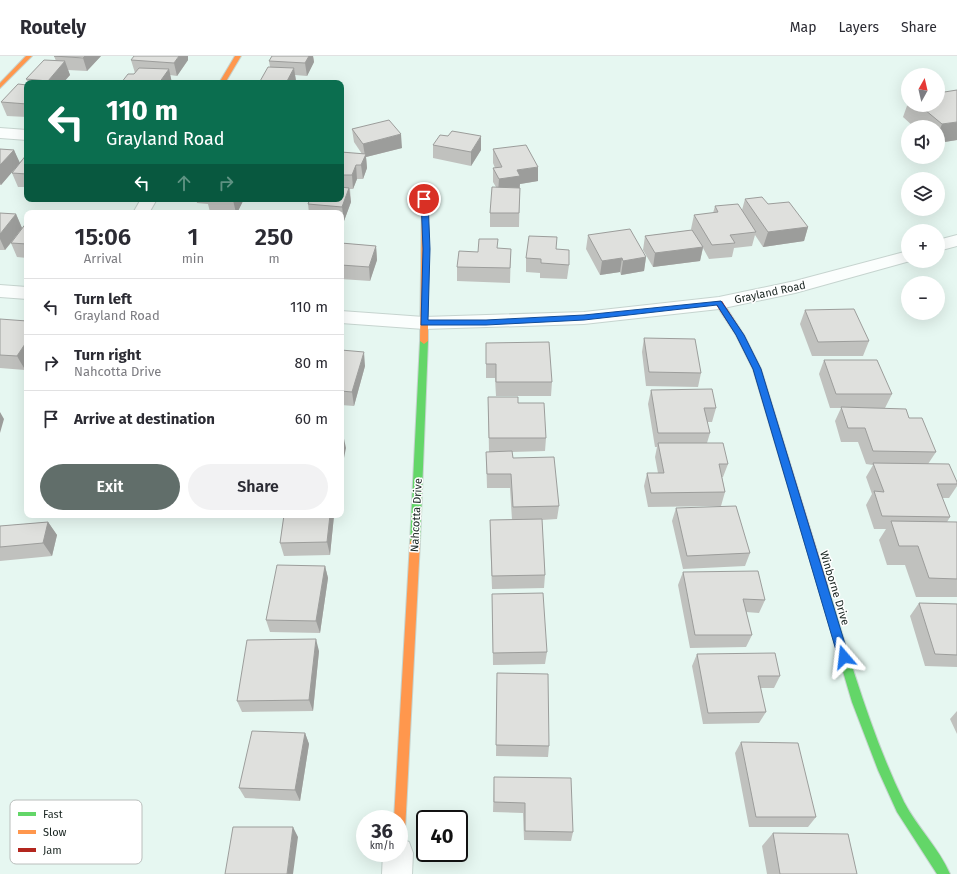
<!DOCTYPE html>
<html lang="en">
<head>
<meta charset="utf-8">
<style>
  body { margin:0; font-family:"Fira Sans",sans-serif; background:#f2f2f3; color:#2b2b33; height:100vh; display:flex; flex-direction:column; font-size:15px; white-space:nowrap }
  * { box-sizing:border-box; margin:0 }
  p { font-size:13px; color:#7c7c81 }
  .icon { flex:none; width:22px; height:22px; fill:none; stroke:currentColor; stroke-width:2; stroke-linecap:round; stroke-linejoin:round }
  .map { position:relative; flex:1; overflow:hidden }
  .details { position:absolute; left:24px; top:154px; width:320px; height:308px; display:flex; flex-direction:column; background:#fff; border-radius:8px; box-shadow:0 4px 16px #0002 }
  .details>* { flex:none }
  .hud { position:absolute; left:24px; top:24px; width:320px; height:122px; border-radius:8px; box-shadow:0 4px 16px #0002; background:#0b6e4f; color:#fff; overflow:hidden }
  .needle { width:26px; rotate:8deg }
  .buttons { position:absolute; left:901px; top:12px; display:grid; gap:8px }
  .buttons a { display:grid; place-items:center; width:44px; height:44px; border-radius:50%; background:#fff; box-shadow:0 4px 16px #0002; font-size:20px }
  .speed { position:absolute; left:356px; top:754px; display:flex; gap:8px; font-size:20px; font-weight:700; text-align:center }
  .speed>* { display:grid; place-content:center; width:52px; height:52px; border-radius:50%; background:#fff; box-shadow:0 4px 16px #0002; line-height:1 }
  .speed small { font-size:10px; font-weight:400 }
  .speed .limit { border:2px solid #111; border-radius:6px; background:#fff; color:#111 }
  .pin { position:absolute; display:grid; place-items:center; width:34px; height:34px; color:#fff; margin:-17px; border:2px solid #fff; border-radius:50%; box-shadow:0 1px 4px #0007 }
  .me { position:absolute; width:44px; margin:-22px; rotate:343deg; stroke-linejoin:round; filter:drop-shadow(0 0 3px #0008) }
  .turn { display:flex; align-items:center; gap:14px; height:84px; padding:0 16px; font-size:18px }
  .turn .icon { width:52px; height:52px; stroke-width:2.5 }
  .turn b { display:block; font-size:28px; line-height:34px }
  .lanes { display:flex; align-items:center; height:38px; padding:0 16px; background:#0003; justify-content:center; gap:20px; direction:ltr }
  .lanes .off { opacity:.35 }
  .eta { display:flex; justify-content:space-evenly; align-items:center; height:68px; text-align:center }
  .eta b { font-size:24px; font-weight:600; line-height:28px }
  .action { display:flex; gap:8px; margin-top:auto; padding:8px 16px }
  .action a { flex:1; height:46px; border-radius:24px; background:#616e6a; color:#fff; font-size:16px; font-weight:600; line-height:46px; text-align:center }
  .action a+a { background:#f2f2f3; color:#2b2b33 }
  ul { padding:0; list-style:none }
  li { display:flex; align-items:center; gap:12px; height:56px; padding:0 16px; border-top:1px solid #e1e1e2 }
  li div { flex:1 }
  li b { display:block; font-size:15px }
  li em { font-style:normal }
  header { display:flex; align-items:center; gap:24px; box-sizing:border-box; height:56px; padding:0 20px; background:#fff; border-bottom:1px solid #e1e1e2 }
  header strong { font-size:19px }
  nav { display:flex; gap:22px; margin-inline-start:auto; font-size:14px }
  .map>svg:first-child { display:block }
  .lines { fill:none; stroke-linecap:round; stroke-linejoin:round }
  .street-casing { stroke:#c6d4cf; stroke-width:2 }
  .fast-casing { stroke:#c6d4cf; stroke-width:2 }
  .slow-casing { stroke:#c6d4cf; stroke-width:2 }
  .jam-casing { stroke:#c6d4cf; stroke-width:2 }
  .street { fill:#fbfefd; fill-rule:evenodd }
  .fast { fill:#63d668; fill-rule:evenodd }
  .slow { fill:#ff974d; fill-rule:evenodd }
  .jam { fill:#b3261e; fill-rule:evenodd }
  .wall { fill:#c0c1be }
  .shaded-wall { fill:#9c9d9b }
  .building { fill:#dfe0dd; stroke:#9c9d9b }
  .route { fill:#1a73e8; stroke:#114b97 }
  .labels { text-anchor:middle; stroke-width:3; stroke-linejoin:round; paint-order:stroke }
  .street-label { font-size:11px; fill:#192521; stroke:#fff }
  .key { fill:#fff; stroke:#babebc; stroke-width:1 }
  .key-label { font-size:11px; fill:#192521 }
</style>
</head>
<body>
<header>
<strong>Routely</strong>
<nav><a>Map</a><a>Layers</a><a>Share</a></nav>
</header>
<div class="map">
<svg width="957" height="818" viewBox="0 0 957 818">
  <rect width="100%" height="100%" fill="#e6f7f1"/>
  <g class="lines">
    <g class="street-casing">
      <path id="street" d="M 0,72 L 27,74 L 27,84 L 0,82 Z
        M 141,143 L 157,143 L 149,157 L 133,157 Z
        M 957,179 L 957,190 L 938,195 L 938,184 Z
        M 908,195 L 908,205 L 910,205 L 795,237 L 719,253 L 584,268 L 424,273 L 341,267 L 341,255 L 424,261 L 584,256 L 719,241 L 795,225 Z
        M 0,229 L 27,231 L 27,243 L 0,241 Z
        M 399,782 L 409,786 L 413,797 L 412,818 L 382,818 L 383,797 L 399,797 Z"/>
    </g>
    <g class="fast-casing">
      <path id="fast" d="M 424,282 L 428,285 L 420,486 L 418,489 L 415,490 L 412,489 L 410,486 L 420,285 Z
        M 823,527 L 827,528 L 828,531 C 850,604 871,678 904,746 C 917,771 939,792 950,818 L 937,818 L 897,756 L 878,714 L 852,646 L 818,531 L 819,528 Z"/>
    </g>
    <g class="slow-casing">
      <path id="slow" d="M 26,0 L 32,0 L 0,32 L 0,27 Z
        M 235,0 L 241,0 L 225,27 L 219,27 Z
        M 425,141 L 428,143 L 428,285 L 424,288 L 420,285 L 422,143 Z
        M 415,482 L 418,483 L 420,486 L 405,775 L 403,779 L 399,781 L 399,763 L 394,763 L 410,486 L 412,483 Z"/>
    </g>
    <g class="jam-casing">
      <path id="jam" d="M 716,245 L 722,245 L 744,279 L 761,313 L 828,531 L 827,534 L 823,535 L 819,534 L 818,531 L 753,313 L 736,279 L 715,247 Z"/>
    </g>
    <use href="#street" class="street"/>
    <use href="#fast" class="fast"/>
    <use href="#slow" class="slow"/>
    <use href="#jam" class="jam"/>
  </g>
  <path class="wall" d="M 54,0 L 101,0 L 87,15 L 68,14 L 70,19 L 63,27 L 28,27 L 26,23 L 56,5 Z
    M 272,0 L 313,0 L 314,6 L 307,20 L 295,19 L 296,25 L 270,11 L 269,5 Z
    M 131,4 L 188,4 L 177,20 L 170,19 L 172,27 L 121,27 L 134,18 L 135,17 Z
    M 27,29 L 27,61 L 7,60 L 1,46 Z
    M 908,47 L 908,49 L 938,49 L 957,84 L 938,87 L 938,71 L 914,71 L 903,61 Z
    M 352,73 L 402,92 L 366,101 L 367,112 L 363,123 L 357,123 L 353,133 L 350,133 L 351,146 L 344,165 L 341,165 L 341,157 L 309,157 L 308,148 L 341,143 L 341,96 L 362,98 L 354,86 Z
    M 433,89 L 481,94 L 471,110 L 433,102 Z
    M 0,93 L 14,94 L 19,107 L 27,98 L 27,131 L 18,131 L 12,117 L 16,111 L 1,129 L 0,129 Z
    M 493,93 L 538,125 L 520,128 L 519,171 L 490,171 L 490,157 L 496,131 L 493,126 L 493,112 L 495,112 L 493,107 Z
    M 196,143 L 244,143 L 237,157 L 224,157 L 210,156 L 208,148 L 197,147 Z
    M 745,143 L 768,148 L 808,171 L 804,185 L 763,191 L 755,179 L 752,190 L 734,192 L 732,201 L 709,203 L 703,192 L 700,205 L 653,211 L 643,194 L 645,180 L 692,174 L 691,173 L 694,159 L 713,157 L 715,150 L 742,154 Z
    M 0,157 L 16,158 L 22,172 L 27,166 L 27,202 L 17,201 L 11,187 L 5,194 L 0,194 Z
    M 588,179 L 646,201 L 644,215 L 621,219 L 620,216 L 600,219 L 586,193 Z
    M 341,187 L 376,190 L 377,204 L 370,225 L 341,223 Z
    M 511,193 L 510,227 L 457,225 L 457,211 L 478,196 Z
    M 556,193 L 569,209 L 567,223 L 540,222 L 540,217 L 526,216 L 526,202 Z
    M 805,254 L 869,285 L 863,300 L 812,300 L 800,268 Z
    M 0,263 L 25,314 L 0,312 Z
    M 644,282 L 701,317 L 698,331 L 646,330 L 642,296 Z
    M 486,287 L 552,326 L 551,340 L 496,340 L 495,322 L 486,322 Z
    M 341,294 L 365,310 L 354,350 L 341,349 Z
    M 824,304 L 892,338 L 885,352 L 872,352 L 909,362 L 936,396 L 928,408 L 957,426 L 957,430 L 949,442 L 942,442 L 950,461 L 947,466 L 957,466 L 957,541 L 916,541 L 905,509 L 887,509 L 879,484 L 886,473 L 874,473 L 866,449 L 872,438 L 866,421 L 873,409 L 866,408 L 858,386 L 841,386 L 835,365 L 841,352 L 830,352 L 819,318 Z
    M 651,334 L 716,352 L 712,366 L 707,366 L 710,377 L 707,387 L 728,408 L 723,421 L 722,421 L 725,436 L 721,450 L 648,451 L 644,430 L 647,417 L 658,417 L 655,401 L 657,391 L 655,391 L 648,348 Z
    M 488,341 L 518,347 L 546,382 L 545,395 L 512,396 L 513,402 L 559,450 L 557,463 L 542,464 L 545,519 L 544,532 L 492,533 L 490,478 L 490,464 L 512,464 L 510,432 L 487,432 L 486,396 L 489,396 Z
    M 676,452 L 750,497 L 745,510 L 683,513 L 672,465 Z
    M 284,459 L 334,459 L 330,499 L 284,500 L 280,487 Z
    M 48,466 L 57,479 L 52,500 L 0,505 L 0,470 Z
    M 325,510 L 328,522 L 320,577 L 270,576 L 266,564 Z
    M 683,516 L 765,544 L 759,557 L 746,556 L 752,579 L 746,591 L 690,592 L 678,529 Z
    M 492,538 L 547,596 L 545,608 L 493,609 Z
    M 919,547 L 957,548 L 957,611 L 925,610 L 910,560 Z
    M 319,595 L 313,655 L 242,656 L 237,645 Z
    M 697,598 L 780,620 L 774,632 L 760,632 L 766,656 L 759,667 L 703,668 L 692,610 Z
    M 497,629 L 549,690 L 548,701 L 496,700 Z
    M 957,655 L 957,678 L 950,663 Z
    M 305,677 L 309,688 L 300,745 L 245,742 L 239,732 Z
    M 741,686 L 816,761 L 808,771 L 749,771 L 735,697 Z
    M 494,721 L 573,776 L 571,785 L 524,784 L 523,757 L 493,756 Z
    M 773,777 L 857,818 L 767,818 L 762,790 Z"/>
  <path class="shaded-wall" d="M 85,0 L 101,0 L 87,15 L 83,2 Z
    M 179,0 L 188,0 L 188,4 L 177,20 L 174,7 Z
    M 309,0 L 313,0 L 314,6 L 307,20 L 305,7 Z
    M 65,5 L 70,19 L 63,27 L 49,27 L 48,25 Z
    M 294,12 L 296,25 L 295,27 L 286,27 Z
    M 169,13 L 172,27 L 159,27 Z
    M 957,66 L 957,84 L 938,87 L 938,78 L 942,68 Z
    M 401,78 L 402,92 L 366,101 L 367,112 L 363,123 L 361,109 L 365,100 L 363,88 Z
    M 481,80 L 481,94 L 471,110 L 471,96 Z
    M 14,94 L 20,107 L 1,129 L 0,127 L 0,109 Z
    M 356,109 L 357,123 L 353,133 L 352,119 Z
    M 538,111 L 538,125 L 520,128 L 519,134 L 498,137 L 499,123 L 517,114 Z
    M 349,132 L 351,146 L 344,165 L 342,151 Z
    M 233,143 L 244,143 L 237,157 L 236,157 L 233,144 Z
    M 16,158 L 22,172 L 5,194 L 0,183 L 0,178 Z
    M 808,171 L 804,185 L 763,191 L 768,176 Z
    M 376,190 L 377,204 L 370,225 L 369,211 Z
    M 703,191 L 700,205 L 653,211 L 655,197 Z
    M 646,201 L 644,215 L 621,219 L 623,205 Z
    M 622,202 L 620,216 L 600,219 L 602,205 Z
    M 27,285 L 27,311 L 25,314 L 17,300 Z
    M 364,296 L 365,310 L 354,350 L 352,336 Z
    M 0,356 L 4,363 L 0,377 Z
    M 343,378 L 346,392 L 341,417 L 341,390 Z
    M 330,459 L 334,459 L 334,460 L 330,499 L 327,486 Z
    M 48,466 L 57,479 L 52,500 L 43,487 Z
    M 325,510 L 328,522 L 320,577 L 316,565 Z
    M 316,583 L 319,595 L 313,655 L 309,644 Z
    M 305,677 L 309,688 L 300,745 L 295,734 Z
    M 293,771 L 298,781 L 293,818 L 287,818 Z"/>
  <path class="building" d="M 54,0 L 85,0 L 83,2 Z
    M 134,0 L 179,0 L 174,7 L 131,4 Z
    M 272,0 L 309,0 L 305,7 L 269,5 Z
    M 44,4 L 65,5 L 48,25 L 26,23 Z
    M 268,11 L 294,12 L 286,27 L 259,27 Z
    M 139,12 L 169,13 L 159,27 L 121,27 L 128,18 L 134,18 Z
    M 18,28 L 27,29 L 27,48 L 1,46 Z
    M 957,34 L 957,66 L 942,68 L 919,49 L 938,49 L 938,37 Z
    M 389,64 L 401,78 L 363,88 L 352,73 Z
    M 452,75 L 481,80 L 471,96 L 433,89 L 440,79 L 448,80 Z
    M 526,89 L 538,111 L 517,114 L 520,120 L 499,123 L 493,112 L 502,111 L 493,93 Z
    M 0,93 L 14,94 L 0,109 Z
    M 341,96 L 366,98 L 361,109 L 356,109 L 352,119 L 341,119 Z
    M 27,98 L 27,118 L 12,117 Z
    M 341,131 L 349,132 L 342,151 L 308,148 L 310,143 L 341,143 Z
    M 492,131 L 520,132 L 519,157 L 490,157 Z
    M 762,141 L 768,148 L 789,146 L 808,171 L 768,176 L 745,143 Z
    M 219,143 L 233,143 L 233,144 Z
    M 738,148 L 756,176 L 730,179 L 735,187 L 712,189 L 694,159 L 718,156 L 715,150 Z
    M 0,157 L 16,158 L 0,178 Z
    M 27,166 L 27,188 L 11,187 Z
    M 630,173 L 646,201 L 623,205 L 622,202 L 602,205 L 588,179 Z
    M 692,174 L 703,191 L 655,197 L 645,180 Z
    M 529,180 L 557,181 L 556,193 L 569,194 L 569,209 L 541,207 L 541,203 L 526,202 Z
    M 479,183 L 498,183 L 497,192 L 511,193 L 510,212 L 457,211 L 459,195 L 478,196 Z
    M 341,187 L 376,190 L 369,211 L 341,209 Z
    M 854,253 L 869,285 L 818,286 L 805,254 Z
    M 0,263 L 27,265 L 27,285 L 17,300 L 0,299 Z
    M 644,282 L 695,283 L 701,317 L 649,316 Z
    M 549,286 L 552,326 L 496,326 L 496,308 L 486,308 L 486,287 Z
    M 341,294 L 364,296 L 352,336 L 341,335 Z
    M 824,304 L 877,304 L 892,338 L 836,338 Z
    M 712,333 L 716,352 L 704,352 L 710,377 L 658,377 L 651,334 Z
    M 488,341 L 518,341 L 518,347 L 544,347 L 546,382 L 489,382 Z
    M 841,351 L 906,353 L 909,362 L 922,362 L 936,396 L 873,395 L 865,372 L 848,372 Z
    M 341,378 L 343,378 L 341,390 Z
    M 658,387 L 723,387 L 728,408 L 719,408 L 725,436 L 651,437 L 647,417 L 664,417 Z
    M 512,395 L 513,402 L 554,401 L 559,450 L 513,451 L 511,418 L 487,418 L 486,396 Z
    M 873,407 L 949,408 L 957,426 L 957,428 L 937,428 L 950,461 L 882,460 L 874,435 L 884,436 Z
    M 736,450 L 750,497 L 687,500 L 676,452 Z
    M 284,459 L 330,459 L 327,486 L 280,487 Z
    M 542,463 L 545,519 L 492,520 L 490,464 Z
    M 891,465 L 957,466 L 957,523 L 929,522 L 918,490 L 899,490 Z
    M 48,466 L 43,487 L 0,491 L 0,470 Z
    M 277,509 L 325,510 L 316,565 L 266,564 Z
    M 758,515 L 765,544 L 743,543 L 752,579 L 695,579 L 683,516 Z
    M 543,537 L 547,596 L 493,597 L 492,538 Z
    M 919,547 L 957,548 L 957,599 L 935,598 Z
    M 316,583 L 309,644 L 237,645 L 247,584 Z
    M 775,597 L 780,620 L 758,620 L 766,656 L 708,657 L 697,598 Z
    M 497,617 L 548,618 L 549,690 L 496,689 Z
    M 252,675 L 305,677 L 295,734 L 239,732 Z
    M 741,686 L 798,687 L 816,761 L 756,761 Z
    M 494,721 L 571,722 L 573,776 L 525,775 L 525,747 L 494,746 Z
    M 233,771 L 293,771 L 287,818 L 225,818 Z
    M 773,777 L 848,778 L 857,818 L 780,818 Z"/>
  <path class="route" d="M 424,141 L 428,143 L 430,193 L 428,264 L 486,264 L 584,259 L 721,245 L 744,279 L 761,313 L 849,601 L 848,604 L 844,606 L 840,604 L 838,601 L 753,313 L 736,279 L 717,249 L 584,264 L 486,269 L 421,269 L 423,193 L 421,143 Z"/>
  <g class="labels">
    <g class="street-label">
      <text transform="translate(770 236) rotate(-12)" y="4">Grayland Road</text>
      <text transform="translate(416 459) rotate(-87)" y="4">Nahcotta Drive</text>
      <text transform="translate(835 532) rotate(73)" y="4">Winborne Drive</text>
    </g>
  </g>
  <rect x="10" y="744" width="132" height="64" rx="6" class="key"/>
  <rect x="18" y="756" width="18" height="4" fill="#63d668"/>
  <rect x="18" y="774" width="18" height="4" fill="#ff974d"/>
  <rect x="18" y="792" width="18" height="4" fill="#b3261e"/>
  <g class="key-label">
    <text x="43" y="762">Fast</text>
    <text x="43" y="780">Slow</text>
    <text x="43" y="798">Jam</text>
  </g>
</svg>
<div class="buttons">
<a><svg class="needle" viewBox="-14 -14 28 28"><path d="M0-13l5 13h-10z" fill="#e53935"/><path d="M0 13l5-13h-10z" fill="#7c7c81"/></svg></a>
<a><svg class="icon" aria-label="sound" viewBox="0 0 24 24"><path d="M4 9h4l5-4v14l-5-4H4zM17 9q2 3 0 6"/></svg></a>
<a><svg class="icon" aria-label="layers" viewBox="0 0 24 24"><path d="M12 4l9 5-9 5-9-5zM3 14l9 5 9-5"/></svg></a>
<a>+</a>
<a>−</a>
</div>
<div class="speed"><div>36<small>km/h</small></div><div class="limit">40</div></div>
<div class="pin" style="left:424px;top:143px;background:#d93025"><svg class="icon" aria-label="arrive" viewBox="0 0 24 24"><path d="M6 21V4h12l-3 4 3 4H6"/></svg></div>
<svg class="me" style="left:844px;top:601px" viewBox="-20 -20 40 40"><path d="M0-17L14 15 0 8-14 15z" fill="#1a73e8" stroke="#fff" stroke-width="4"/></svg>
<div class="hud">
<div class="turn"><svg class="icon" aria-label="left" viewBox="0 0 24 24"><path d="M17 20v-9H6M10 6l-5 5 5 5"/></svg><div><b>110 m</b>Grayland Road</div></div>
<div class="lanes"><svg class="icon" aria-label="left" viewBox="0 0 24 24"><path d="M17 20v-9H6M10 6l-5 5 5 5"/></svg><svg class="icon off" aria-label="ahead" viewBox="0 0 24 24"><path d="M12 20V5M6 11l6-6 6 6"/></svg><svg class="icon off" aria-label="right" viewBox="0 0 24 24"><path d="M7 20v-9h11M14 6l5 5-5 5"/></svg></div>
</div>
<section class="details">
<div class="eta">
<div><b>15:06</b><p>Arrival</p></div>
<div><b>1</b><p>min</p></div>
<div><b>250</b><p>m</p></div>
</div>
<ul>
<li><svg class="icon" aria-label="left" viewBox="0 0 24 24"><path d="M17 20v-9H6M10 6l-5 5 5 5"/></svg><div><b>Turn left</b><p>Grayland Road</p></div><em>110 m</em></li>
<li><svg class="icon" aria-label="right" viewBox="0 0 24 24"><path d="M7 20v-9h11M14 6l5 5-5 5"/></svg><div><b>Turn right</b><p>Nahcotta Drive</p></div><em>80 m</em></li>
<li><svg class="icon" aria-label="arrive" viewBox="0 0 24 24"><path d="M6 21V4h12l-3 4 3 4H6"/></svg><div><b>Arrive at destination</b></div><em>60 m</em></li>
</ul>
<div class="action"><a>Exit</a><a>Share</a></div>
</section>
</div>
</body>
</html>
